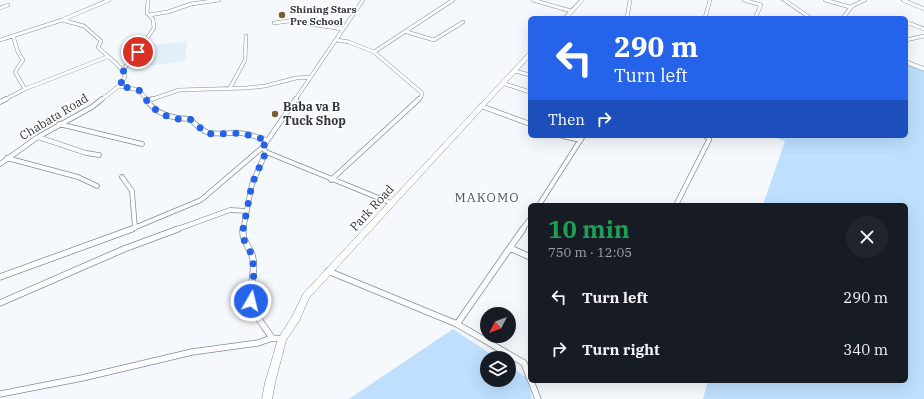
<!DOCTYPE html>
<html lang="en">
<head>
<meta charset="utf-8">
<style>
  body { margin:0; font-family:"IBM Plex Serif",serif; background:#20242c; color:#f1f3f6; height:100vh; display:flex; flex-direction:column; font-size:15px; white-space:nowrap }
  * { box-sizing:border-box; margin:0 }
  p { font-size:13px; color:#9ea1a6 }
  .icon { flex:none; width:22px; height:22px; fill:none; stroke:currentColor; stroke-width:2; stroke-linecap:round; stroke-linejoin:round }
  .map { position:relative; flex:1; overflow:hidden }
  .details { position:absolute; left:528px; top:203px; width:380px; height:180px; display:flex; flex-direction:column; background:#171b24; border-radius:6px; box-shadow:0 4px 16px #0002 }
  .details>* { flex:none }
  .banner { position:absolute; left:528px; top:16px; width:380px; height:122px; border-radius:6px; box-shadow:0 4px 16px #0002; background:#2563eb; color:#fff; overflow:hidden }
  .needle { width:26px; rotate:228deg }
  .tools { position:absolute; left:480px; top:307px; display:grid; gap:8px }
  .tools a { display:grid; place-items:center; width:36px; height:36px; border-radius:50%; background:#171b24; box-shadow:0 4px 16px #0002; font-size:20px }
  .pin { position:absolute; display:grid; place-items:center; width:34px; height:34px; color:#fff; margin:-17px; border:2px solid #fff; border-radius:50%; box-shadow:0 1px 4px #0007 }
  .me { position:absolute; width:44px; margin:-22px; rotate:8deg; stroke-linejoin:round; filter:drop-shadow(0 0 3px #0008) }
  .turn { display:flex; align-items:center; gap:14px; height:84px; padding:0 20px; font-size:18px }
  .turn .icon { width:52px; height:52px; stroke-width:2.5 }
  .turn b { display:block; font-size:28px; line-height:34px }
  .then { display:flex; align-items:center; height:38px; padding:0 20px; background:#0003; gap:8px; font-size:15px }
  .round { display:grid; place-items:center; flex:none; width:42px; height:42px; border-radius:21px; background:#20242c }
  .headline { display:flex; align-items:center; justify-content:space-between; height:68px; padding:0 20px }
  h1 { font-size:24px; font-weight:700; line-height:30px; color:#1e9e55 }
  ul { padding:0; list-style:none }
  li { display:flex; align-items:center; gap:12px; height:52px; padding:0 20px }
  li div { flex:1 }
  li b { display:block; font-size:15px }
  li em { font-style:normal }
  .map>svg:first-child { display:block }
  .built { fill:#e4eef8 }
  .green { fill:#bedffe }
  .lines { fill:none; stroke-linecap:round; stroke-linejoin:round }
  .street-far2-casing { stroke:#7c8e9e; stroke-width:4 }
  .street-far1-casing { stroke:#7c8e9e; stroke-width:5.5 }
  .street-casing { stroke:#7c8e9e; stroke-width:7 }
  .secondary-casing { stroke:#7c8e9e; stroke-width:1 }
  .street-far2 { stroke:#fff; stroke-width:3 }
  .street-far1 { stroke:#fff; stroke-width:4 }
  .street { stroke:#fff; stroke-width:5.5 }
  .secondary { fill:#fff; fill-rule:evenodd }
  .route { stroke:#2563eb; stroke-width:7; stroke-dasharray:0 12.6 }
  .poi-dot { fill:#795e30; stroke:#fff; stroke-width:1.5 }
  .labels { text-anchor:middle; stroke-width:3; stroke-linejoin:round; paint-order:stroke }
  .far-poi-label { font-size:10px; font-weight:bold; fill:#2e353c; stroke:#fff; text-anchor:start }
  .poi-label { font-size:12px; font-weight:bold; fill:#2e353c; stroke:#fff; text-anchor:start }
  .street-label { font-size:12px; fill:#2e353c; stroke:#fff }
  .neighbourhood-label { font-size:13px; letter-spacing:1px; fill:#425362; stroke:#fff }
</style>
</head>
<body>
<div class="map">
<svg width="924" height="399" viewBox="0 0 924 399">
  <rect width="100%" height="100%" fill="#f5f9fd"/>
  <path class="built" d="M 187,41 L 185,61 L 147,66 L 136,64 L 143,46 Z"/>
  <path class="green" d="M 906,64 L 924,71 L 924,399 L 703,399 L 708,381 L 906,381 L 906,205 L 763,205 L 785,141 L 770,136 L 906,136 Z
    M 453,329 L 497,358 L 487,358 L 487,380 L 509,380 L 509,366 L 527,378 L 532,399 L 349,399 Z"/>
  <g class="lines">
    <g class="street-far2-casing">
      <path id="street-far2" d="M 533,0 L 571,11
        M 744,0 L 761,5 L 755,18
        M 825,0 L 850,7
        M 903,0 L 924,9
        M 0,8 L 8,5
        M 149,15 L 168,12 L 191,4 L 219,0
        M 627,18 L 630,0
        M 705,18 L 710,0
        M 843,18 L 852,6 L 865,0
        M 62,20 L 84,26 L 101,41 L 98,47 C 107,57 122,65 125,77 L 119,86 L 139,90 L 147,100
        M 906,22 L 924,29
        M 274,23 L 289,21 L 343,29
        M 407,32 L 434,40 L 463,22
        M 13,36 L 18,52 L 23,60 L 15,72 L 25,89
        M 0,40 L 62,20 L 109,0
        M 337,40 L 349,42 L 374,52 L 422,93 L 421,97 L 418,100
        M 906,40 L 924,36
        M 374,52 L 453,0
        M 123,69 L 133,59 L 154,28 L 153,19 L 147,13 L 148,0
        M 515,71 L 530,75
        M 502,83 L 530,92
        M 230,88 L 245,60 L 246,36
        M 4,100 L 25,89 L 107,57
        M 101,100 L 119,86
        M 150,100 L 179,90 L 246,88 L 265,86 L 296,78 L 311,77
        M 295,100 L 363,0"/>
    </g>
    <g class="street-far1-casing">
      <path id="street-far1" d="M 146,99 C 156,115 172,118 190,119 C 211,140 212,132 239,133 C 248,133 258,138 267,140
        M 296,99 L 263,147 L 266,152 L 391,203
        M 147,101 L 152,99
        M 0,102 L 6,99
        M 481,106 L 530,124
        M 59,124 L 142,144
        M 562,136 L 581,140
        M 38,137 L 86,153 L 99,155
        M 7,158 L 78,177 L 97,186
        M 0,164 L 38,137 L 92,107 L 102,99
        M 122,177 L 132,191 L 135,228
        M 331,180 L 419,99
        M 539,205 L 583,136
        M 676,205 L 709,140 L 709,138 L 705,136
        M 129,230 L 201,200 L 263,147
        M 175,230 L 230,210 L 247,211
        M 243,230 L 252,184 L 266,152
        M 522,230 L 530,219"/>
    </g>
    <g class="street-casing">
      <path id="street" d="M 243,229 C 242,241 248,244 252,255 C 257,270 249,285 251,301 C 253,314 265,327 272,338
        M 510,248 L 530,257
        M 328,271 L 457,324 L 524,363 L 530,379
        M 0,277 L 132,229
        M 0,303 L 124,249 L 178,229
        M 457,324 L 523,229
        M 531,381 L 538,399
        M 0,394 L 82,378 L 192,352 L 258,343 L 272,338 L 282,339"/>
    </g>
    <g class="secondary-casing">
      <path id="secondary" d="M 580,0 L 584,0 L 568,18 L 563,18 Z
        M 782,0 L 787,0 L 813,18 L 808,18 Z
        M 530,52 L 530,57 L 309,298 L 299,321 L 286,340 L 275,383 L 272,399 L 262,399 L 265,383 L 278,339 L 293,315 L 303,294 L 528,53 Z
        M 906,60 L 924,67 L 924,71 L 906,64 Z"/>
    </g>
    <use href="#street-far2" class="street-far2"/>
    <use href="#street-far1" class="street-far1"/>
    <use href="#street" class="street"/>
    <use href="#secondary" class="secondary"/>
  </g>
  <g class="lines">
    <path class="route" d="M 138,52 L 132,62 L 123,69 L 125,77 L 119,86 L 139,90 L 150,105 L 161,114 L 176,119 L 190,119 L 206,133 L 213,134 L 241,133 L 267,140 L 263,147 L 266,152 L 252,184 L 243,230 L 243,238 L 252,255 L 254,272 L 251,301"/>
  </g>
  <g class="poi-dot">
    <circle cx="282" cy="15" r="4"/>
    <circle cx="275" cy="114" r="4"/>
  </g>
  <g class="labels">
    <g class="far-poi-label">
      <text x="290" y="13">Shining Stars<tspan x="290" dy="12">Pre School</tspan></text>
    </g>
    <g class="poi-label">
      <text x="283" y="111">Baba va B<tspan x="283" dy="14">Tuck Shop</tspan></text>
    </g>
    <g class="street-label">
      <text transform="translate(54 117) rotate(-31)" y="4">Chabata Road</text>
      <text transform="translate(372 208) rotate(-47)" y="4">Park Road</text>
    </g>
    <g class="neighbourhood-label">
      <text x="487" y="202">MAKOMO</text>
    </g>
  </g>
</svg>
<div class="tools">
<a><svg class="needle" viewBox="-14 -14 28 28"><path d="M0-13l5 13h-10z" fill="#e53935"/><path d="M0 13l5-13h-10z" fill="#9ea1a6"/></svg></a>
<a><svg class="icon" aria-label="layers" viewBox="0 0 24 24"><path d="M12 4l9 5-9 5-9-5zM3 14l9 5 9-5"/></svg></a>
</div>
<div class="pin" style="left:138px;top:52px;background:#d93025"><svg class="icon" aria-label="arrive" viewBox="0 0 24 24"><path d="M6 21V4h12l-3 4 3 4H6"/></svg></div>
<svg class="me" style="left:251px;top:301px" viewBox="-20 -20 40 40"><circle r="17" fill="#2563eb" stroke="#fff" stroke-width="3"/><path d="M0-11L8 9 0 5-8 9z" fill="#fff"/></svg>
<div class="banner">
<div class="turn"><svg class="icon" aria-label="left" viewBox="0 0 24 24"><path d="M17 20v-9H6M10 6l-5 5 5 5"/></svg><div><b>290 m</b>Turn left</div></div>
<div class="then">Then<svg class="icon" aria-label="right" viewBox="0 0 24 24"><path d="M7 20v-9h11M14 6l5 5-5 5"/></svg></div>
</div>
<section class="details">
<div class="headline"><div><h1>10 min</h1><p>750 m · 12:05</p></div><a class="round"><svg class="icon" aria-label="close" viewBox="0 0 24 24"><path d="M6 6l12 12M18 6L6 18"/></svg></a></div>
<ul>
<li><svg class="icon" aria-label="left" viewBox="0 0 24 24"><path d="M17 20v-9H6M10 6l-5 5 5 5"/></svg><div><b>Turn left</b></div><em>290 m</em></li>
<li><svg class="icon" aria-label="right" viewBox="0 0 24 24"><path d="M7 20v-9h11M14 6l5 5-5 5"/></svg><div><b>Turn right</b></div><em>340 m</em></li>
</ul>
</section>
</div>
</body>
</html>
